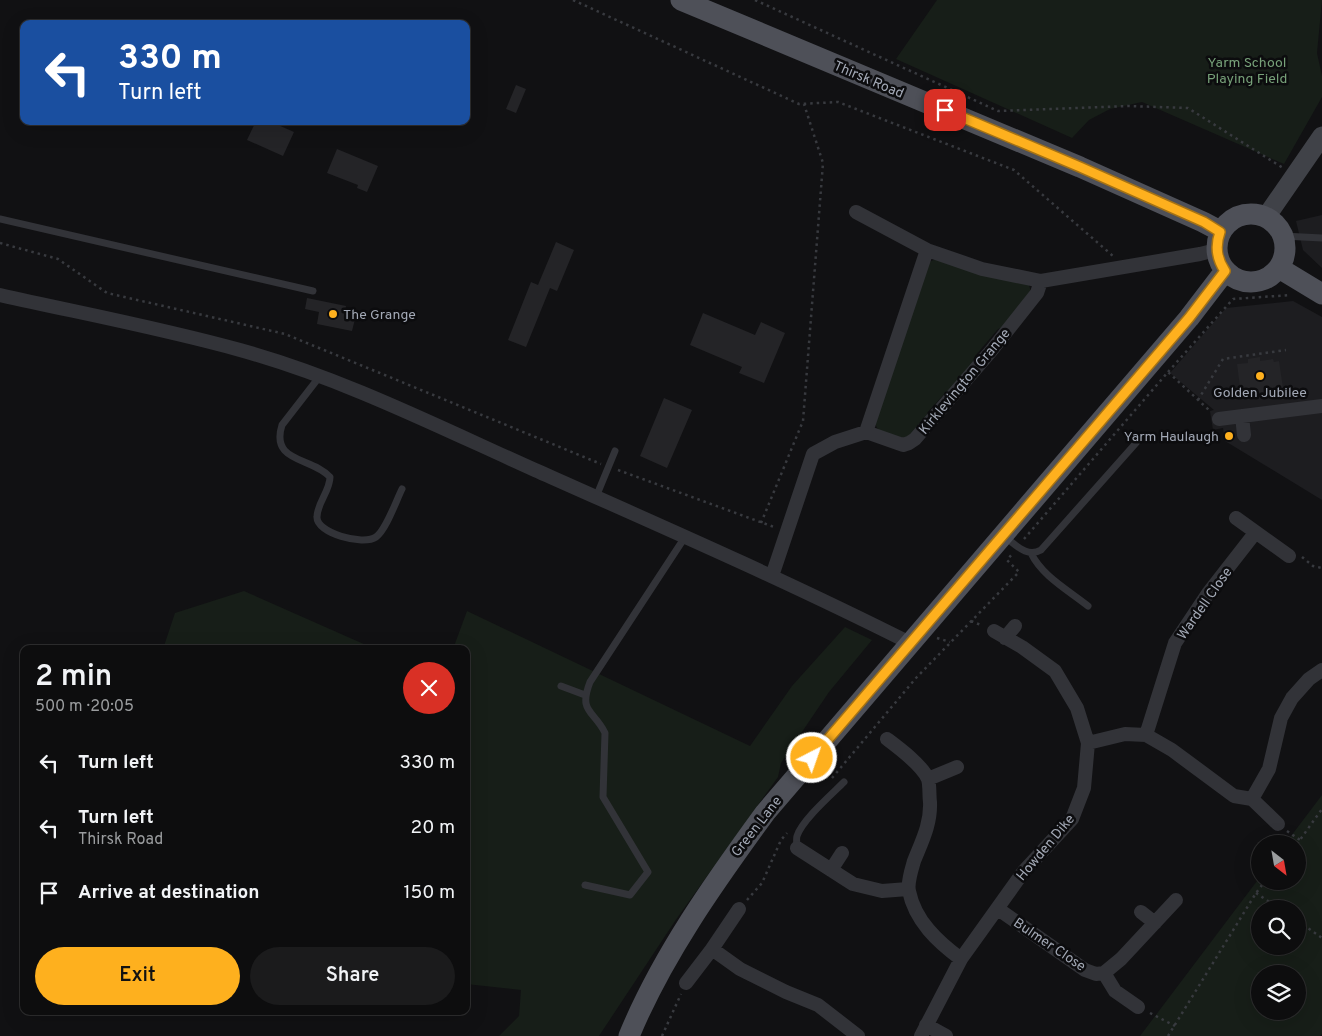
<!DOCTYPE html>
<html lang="en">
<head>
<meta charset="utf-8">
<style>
  body { margin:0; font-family:Overpass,sans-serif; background:#1b1b1c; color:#f1f3f6; height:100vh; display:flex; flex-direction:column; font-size:19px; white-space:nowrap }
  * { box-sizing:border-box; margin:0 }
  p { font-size:16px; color:#9a9c9e }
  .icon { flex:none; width:28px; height:28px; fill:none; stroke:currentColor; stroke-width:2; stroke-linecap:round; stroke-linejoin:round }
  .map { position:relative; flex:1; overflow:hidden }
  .panel { position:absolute; left:20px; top:645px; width:450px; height:370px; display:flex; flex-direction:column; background:#0d0d0e; border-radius:10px; box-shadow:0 5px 20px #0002,0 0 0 1px #2d2d2e }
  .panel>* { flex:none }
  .top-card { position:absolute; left:20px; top:20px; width:450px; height:105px; border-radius:10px; box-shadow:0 5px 20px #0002,0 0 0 1px #2d2d2e; background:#1a4fa0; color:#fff; overflow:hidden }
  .needle { width:32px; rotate:149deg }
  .fabs { position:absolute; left:1251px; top:835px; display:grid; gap:10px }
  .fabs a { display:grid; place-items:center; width:55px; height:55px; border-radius:50%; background:#0d0d0e; box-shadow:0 5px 20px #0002,0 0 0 1px #2d2d2e; font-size:25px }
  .pin { position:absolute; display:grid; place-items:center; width:42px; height:42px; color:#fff; margin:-21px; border-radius:10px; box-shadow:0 2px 8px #0006 }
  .me { position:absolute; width:55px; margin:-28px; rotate:41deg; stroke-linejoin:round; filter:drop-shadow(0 0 4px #0008) }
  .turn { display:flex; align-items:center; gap:18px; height:105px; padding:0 15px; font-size:22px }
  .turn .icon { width:65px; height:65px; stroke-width:2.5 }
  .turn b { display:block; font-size:35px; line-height:42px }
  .round { display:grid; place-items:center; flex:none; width:52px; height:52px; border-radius:26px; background:#1b1b1c }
  .summary { display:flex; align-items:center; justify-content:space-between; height:85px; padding:0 15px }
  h1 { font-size:30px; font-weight:600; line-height:38px }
  .primary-button { display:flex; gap:10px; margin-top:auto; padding:10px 15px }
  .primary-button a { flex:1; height:58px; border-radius:30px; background:#feb01e; color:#111; font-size:20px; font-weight:600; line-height:58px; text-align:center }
  .primary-button a+a { background:#1b1b1c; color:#f1f3f6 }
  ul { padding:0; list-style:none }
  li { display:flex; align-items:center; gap:15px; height:65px; padding:0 15px }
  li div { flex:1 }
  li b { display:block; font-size:19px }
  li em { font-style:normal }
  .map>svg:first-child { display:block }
  .built { fill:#1d1d20 }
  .green { fill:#171e18; fill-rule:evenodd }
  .building { fill:#242427 }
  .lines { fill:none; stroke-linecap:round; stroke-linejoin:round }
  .path { stroke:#383a3f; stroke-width:2.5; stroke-dasharray:2.5 4; stroke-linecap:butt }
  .lane { stroke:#323338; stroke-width:7 }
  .street { stroke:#323338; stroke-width:14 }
  .secondary { stroke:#404248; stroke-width:19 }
  .primary { stroke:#4e5058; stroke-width:21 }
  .route-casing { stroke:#a57214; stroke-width:12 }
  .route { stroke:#feb01e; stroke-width:9 }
  .poi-dot { fill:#feb01e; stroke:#0c0c0e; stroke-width:2 }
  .labels { text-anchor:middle; stroke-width:5; stroke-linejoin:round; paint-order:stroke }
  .park-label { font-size:14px; fill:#77a179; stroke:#0c0c0e }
  .street-label { font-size:14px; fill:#a2a8b5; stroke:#0c0c0e }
  .poi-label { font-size:14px; fill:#a2a8b5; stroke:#0c0c0e; text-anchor:start }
</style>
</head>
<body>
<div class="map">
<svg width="1322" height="1036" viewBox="0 0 1322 1036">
  <rect width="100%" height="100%" fill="#111113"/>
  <path class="built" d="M 1322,215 L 1322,268 L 1303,250 L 1296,221 Z
    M 1293,301 L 1322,317 L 1322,500 L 1225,441 L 1223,428 L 1213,430 L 1210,411 L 1214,410 L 1170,373 L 1226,308 Z"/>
  <path class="green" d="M 937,0 L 1322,0 L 1317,53 L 1322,76 L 1322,97 L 1284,164 L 1142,102 L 1110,109 L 1089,120 L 1072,138 L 896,59 Z
    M 936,259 L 1029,285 L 1031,292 L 1004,327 L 998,329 L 975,356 L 976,361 L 950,392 L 946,392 L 927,413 L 927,418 C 905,442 910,441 879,431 L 875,424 L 929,262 Z
    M 244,591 L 375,649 L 163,649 L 175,613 Z
    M 467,611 L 750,746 L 792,686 L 845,627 L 872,640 L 829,692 L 781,763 L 778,777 L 675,921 L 599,1036 L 499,1036 L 519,1016 L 521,990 L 466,984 L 466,649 L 453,649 Z
    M 1322,795 L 1322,1034 L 1320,1036 L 1140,1036 L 1260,877 L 1260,881 L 1298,881 L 1298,844 L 1285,844 ZM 1260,909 L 1298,909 L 1298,946 L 1260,946 ZM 1260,974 L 1298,974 L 1298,1011 L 1260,1011 Z"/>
  <path class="building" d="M 516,85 L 526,89 L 516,113 L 506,109 Z
    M 256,121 L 269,121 L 294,132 L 283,156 L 247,140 Z
    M 337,149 L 378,166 L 367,192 L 357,188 L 358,185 L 327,173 Z
    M 556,242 L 574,250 L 557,291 L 550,288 L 526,347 L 508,340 L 531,282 L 538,285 Z
    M 307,298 L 346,306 L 344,317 L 355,319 L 352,331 L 317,324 L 319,312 L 305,309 Z
    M 703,313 L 755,335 L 761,322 L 785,333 L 764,383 L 739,373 L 742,367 L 690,345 Z
    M 1260,357 L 1260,361 L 1273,359 L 1274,362 L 1279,361 L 1283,388 L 1273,389 L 1274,395 L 1262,396 L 1262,392 L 1241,395 L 1237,364 L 1248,363 L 1248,359 Z
    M 664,398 L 692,410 L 667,468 L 640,456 Z"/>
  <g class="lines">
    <path class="path" d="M 573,0 L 799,104 L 838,102 L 1014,170 L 1113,256
      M 755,0 L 998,111 L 1129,106 L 1188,108 L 1283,168
      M 0,243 L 58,259 L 107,293 L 285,334 L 601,464
      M 1168,372 L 1233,299 L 1291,295
      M 1198,400 L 1223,359 L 1286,350
      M 618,470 L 774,527
      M 761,523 L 803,421 L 823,163 L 804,104
      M 1024,539 L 1168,372 L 1210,411
      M 1302,557 L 1313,566 L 1322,568
      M 971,621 L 983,626
      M 937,638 L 950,642
      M 832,778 L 916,678 L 1019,572 L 1007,560 L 1013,553
      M 1287,831 L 1300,840
      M 1297,844 L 1322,809
      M 1256,893 L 1280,909
      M 747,900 L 762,883 L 781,840 L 787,833
      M 1298,921 L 1322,938
      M 1150,1013 L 1175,1026
      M 662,1036 L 681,994
      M 1168,1036 L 1256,893 L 1265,881"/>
    <path class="lane" d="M 0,219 L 313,291
      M 1283,236 L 1322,238
      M 320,376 L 282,425 C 270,463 312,457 330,477 C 330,491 317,503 317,517 C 316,533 363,546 376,537 C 386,530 396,501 402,489
      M 596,497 L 615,451
      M 1005,537 C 1016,545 1027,558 1041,550 L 1136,443
      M 1031,553 C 1042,576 1068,590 1088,606
      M 561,686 L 585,695
      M 797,848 C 797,844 796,839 797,836 C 802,820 832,794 844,782
      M 585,885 L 630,895 L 648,872 L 603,797 L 605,733 C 594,710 578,713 590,682 L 685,537"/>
    <path class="street" d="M 856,212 L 927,250
      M 1041,281 L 1200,254 L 1216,250
      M 0,295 C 80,313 161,328 240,350 C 342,378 439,427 535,470 C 661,526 787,581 910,643
      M 1242,416 L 1244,435
      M 1219,419 L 1322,406
      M 1236,518 L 1289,556
      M 772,576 L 813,454 L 835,442 L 866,432 L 903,445 L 909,443 L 915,439 L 991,351 L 1037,293 L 1041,281 L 982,269 L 927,250 L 866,432
      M 1005,638 L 1015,626
      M 1146,735 L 1175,643 L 1209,592 L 1255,533
      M 887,739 C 899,748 922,765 928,779 C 930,785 929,795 930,802 C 931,824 922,841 914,861 C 912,868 907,883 909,891 C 915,921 938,942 961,959
      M 1088,743 L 1125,734 L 1146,735 L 1172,750 L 1234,796 L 1252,799 L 1269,769 L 1281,718 L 1292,698 L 1309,679 L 1322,670
      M 928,779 L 957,767
      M 1252,799 L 1278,824
      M 797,848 L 853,884 L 882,891 L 908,889
      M 831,870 L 842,853
      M 739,909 L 712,949 L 740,969 L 786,992 L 818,1005 L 858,1036
      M 998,909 L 1085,970 L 1096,974 L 1104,973 L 1121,959 L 1176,900
      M 1141,912 L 1155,923
      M 1104,973 L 1115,991 L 1138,1007
      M 686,983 L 712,949
      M 926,1025 L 946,1036
      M 921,1036 L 961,959 L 1024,871 L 1072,819 L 1084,788 L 1088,743 L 1077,708 L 1055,671 L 1022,647 L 994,631"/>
    <path class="secondary" d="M 1266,217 L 1322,136"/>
    <path class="primary" d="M 681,0 L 1080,167 L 1203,222 L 1220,231
      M1217 248a34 34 0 1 1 68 0a34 34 0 1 1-68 0Z
      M 1279,268 L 1322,294
      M 629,1036 C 662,956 714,883 765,813 L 1189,318 L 1225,271"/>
  </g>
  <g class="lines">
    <g class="route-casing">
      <path id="route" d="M 812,758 L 1189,318 L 1225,271 C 1216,258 1215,246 1220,232 L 1204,222 L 1080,167 L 945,110"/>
    </g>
    <use href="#route" class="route"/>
  </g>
  <g class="poi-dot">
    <circle cx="333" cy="314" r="5"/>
    <circle cx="1260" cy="376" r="5"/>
    <circle cx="1229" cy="436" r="5"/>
  </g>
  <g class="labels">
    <g class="park-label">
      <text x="1247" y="67">Yarm School<tspan x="1247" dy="16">Playing Field</tspan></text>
    </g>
    <g class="street-label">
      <text transform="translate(869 79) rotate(23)" y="5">Thirsk Road</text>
      <text transform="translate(964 381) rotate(-50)" y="5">Kirklevington Grange</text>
      <text transform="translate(1204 603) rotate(-55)" y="5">Wardell Close</text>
      <text transform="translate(756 826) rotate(-52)" y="5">Green Lane</text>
      <text transform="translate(1045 847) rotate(-50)" y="5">Howden Dike</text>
      <text transform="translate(1050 944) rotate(34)" y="5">Bulmer Close</text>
    </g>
    <g class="poi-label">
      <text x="343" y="319">The Grange</text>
      <text x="1260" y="397" text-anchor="middle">Golden Jubilee</text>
      <text x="1219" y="441" text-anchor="end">Yarm Haulaugh</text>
    </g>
  </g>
</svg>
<div class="fabs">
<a><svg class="needle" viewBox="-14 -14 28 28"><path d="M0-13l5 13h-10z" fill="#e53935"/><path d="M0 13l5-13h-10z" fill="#9a9c9e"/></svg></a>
<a><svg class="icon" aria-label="search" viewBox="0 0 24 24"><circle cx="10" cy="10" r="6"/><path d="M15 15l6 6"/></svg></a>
<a><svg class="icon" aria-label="layers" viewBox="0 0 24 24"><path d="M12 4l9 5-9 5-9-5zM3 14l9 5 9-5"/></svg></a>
</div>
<div class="pin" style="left:945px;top:110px;background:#d93025"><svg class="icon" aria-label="arrive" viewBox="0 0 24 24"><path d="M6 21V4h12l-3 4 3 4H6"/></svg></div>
<svg class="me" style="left:812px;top:758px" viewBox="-20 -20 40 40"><circle r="17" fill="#feb01e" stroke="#fff" stroke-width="3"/><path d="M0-11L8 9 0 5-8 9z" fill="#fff"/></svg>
<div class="top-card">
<div class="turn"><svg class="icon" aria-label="left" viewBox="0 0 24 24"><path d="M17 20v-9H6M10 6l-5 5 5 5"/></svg><div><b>330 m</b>Turn left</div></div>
</div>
<section class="panel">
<div class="summary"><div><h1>2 min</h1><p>500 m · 20:05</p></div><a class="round" style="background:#d93025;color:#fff"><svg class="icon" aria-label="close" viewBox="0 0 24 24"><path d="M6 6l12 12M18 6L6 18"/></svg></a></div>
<ul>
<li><svg class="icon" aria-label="left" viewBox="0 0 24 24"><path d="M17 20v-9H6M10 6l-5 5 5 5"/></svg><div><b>Turn left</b></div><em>330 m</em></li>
<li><svg class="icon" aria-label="left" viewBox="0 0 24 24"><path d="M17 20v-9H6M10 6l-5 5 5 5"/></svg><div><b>Turn left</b><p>Thirsk Road</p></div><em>20 m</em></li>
<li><svg class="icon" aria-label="arrive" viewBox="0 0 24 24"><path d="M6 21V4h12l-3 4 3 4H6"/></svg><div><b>Arrive at destination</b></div><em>150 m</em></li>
</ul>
<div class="primary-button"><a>Exit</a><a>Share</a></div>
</section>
</div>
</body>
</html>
